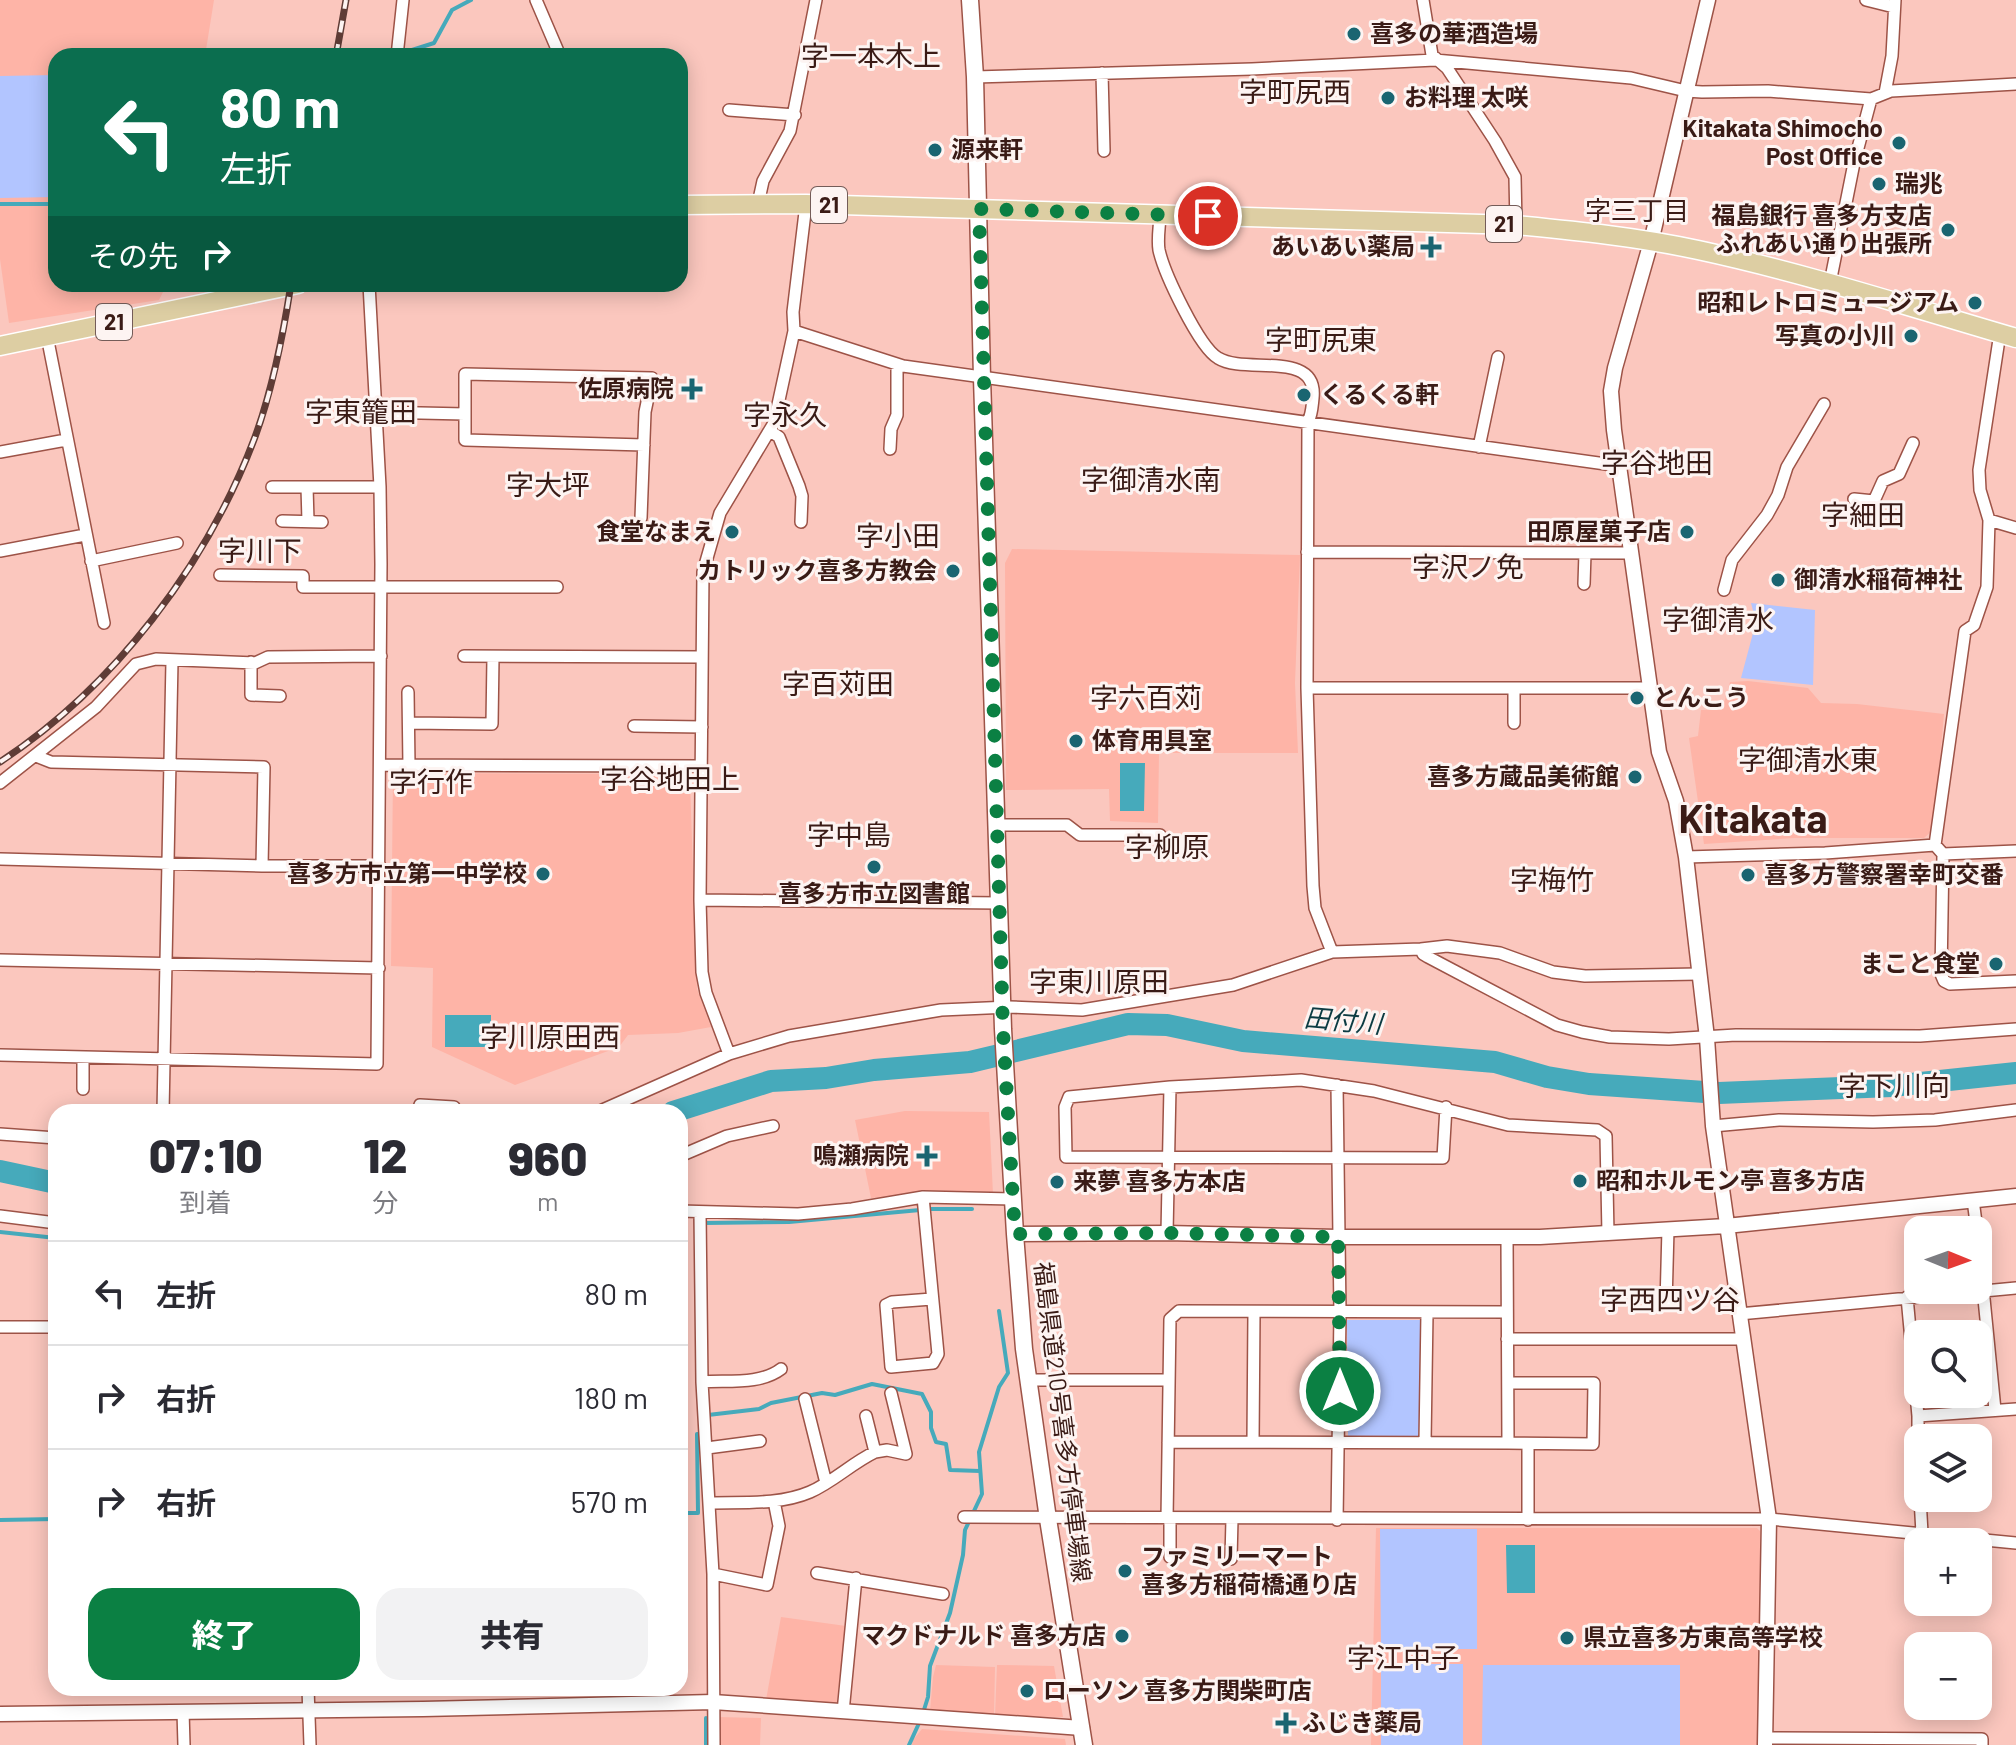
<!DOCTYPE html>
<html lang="ja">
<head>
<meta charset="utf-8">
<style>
  body { margin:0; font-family:Barlow,"Noto Sans JP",sans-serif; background:#f2f2f3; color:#2b2b33; height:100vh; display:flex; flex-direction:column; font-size:30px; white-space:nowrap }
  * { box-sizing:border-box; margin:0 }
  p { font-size:26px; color:#7c7c81 }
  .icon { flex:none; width:44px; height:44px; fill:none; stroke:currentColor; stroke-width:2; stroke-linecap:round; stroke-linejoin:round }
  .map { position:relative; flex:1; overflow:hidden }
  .drawer { position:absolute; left:48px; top:1104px; width:640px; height:592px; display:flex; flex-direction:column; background:#fff; border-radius:24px; box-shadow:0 4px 20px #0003 }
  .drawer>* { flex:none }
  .top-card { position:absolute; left:48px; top:48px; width:640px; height:244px; border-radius:24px; box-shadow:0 4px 20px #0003; background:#0b6e4f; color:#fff; overflow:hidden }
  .needle { width:52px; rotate:91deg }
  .tools { position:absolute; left:1904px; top:1216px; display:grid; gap:16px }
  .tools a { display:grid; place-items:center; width:88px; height:88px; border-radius:16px; background:#fff; box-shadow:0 4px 20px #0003; font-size:40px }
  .pin { position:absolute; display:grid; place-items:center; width:68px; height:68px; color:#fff; margin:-34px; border:4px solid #fff; border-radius:50%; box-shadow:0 2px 8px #0007 }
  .me { position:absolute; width:88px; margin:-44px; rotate:0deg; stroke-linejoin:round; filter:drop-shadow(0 0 6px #0008) }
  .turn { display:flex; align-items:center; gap:28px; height:168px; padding:0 40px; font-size:36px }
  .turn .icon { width:104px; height:104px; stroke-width:2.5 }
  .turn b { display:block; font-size:56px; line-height:68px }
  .then { display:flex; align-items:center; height:76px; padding:0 40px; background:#0003; gap:16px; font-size:30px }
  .eta { display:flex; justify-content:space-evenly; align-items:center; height:136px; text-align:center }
  .eta b { font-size:48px; font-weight:800; line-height:56px }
  .action { display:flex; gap:16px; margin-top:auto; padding:16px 40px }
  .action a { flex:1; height:92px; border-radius:24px; background:#0b8043; color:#fff; font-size:32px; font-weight:800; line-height:92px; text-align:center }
  .action a+a { background:#f2f2f3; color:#2b2b33 }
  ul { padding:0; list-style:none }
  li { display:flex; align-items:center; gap:24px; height:104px; padding:0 40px; border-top:2px solid #e1e1e2 }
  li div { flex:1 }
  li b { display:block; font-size:30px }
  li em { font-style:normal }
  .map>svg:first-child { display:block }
  .built { fill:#feb4a7 }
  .green { fill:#b2c5ff }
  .water { fill:#46aabb }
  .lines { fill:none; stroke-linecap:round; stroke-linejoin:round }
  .stream { stroke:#46aabb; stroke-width:4 }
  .river { stroke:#46aabb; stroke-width:22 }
  .minor-casing { stroke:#9d5347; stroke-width:14 }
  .tertiary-casing { stroke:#9d5347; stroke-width:17 }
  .secondary-casing { stroke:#9d5347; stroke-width:19 }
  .primary-casing { stroke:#fff; stroke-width:21 }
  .minor { stroke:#fff; stroke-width:11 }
  .tertiary { stroke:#fff; stroke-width:14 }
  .secondary { stroke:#fff; stroke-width:16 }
  .primary { stroke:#ddcea3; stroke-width:18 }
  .rail-casing { stroke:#5f3c36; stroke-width:7 }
  .rail { stroke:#fdf4f2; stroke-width:4; stroke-dasharray:12; stroke-linecap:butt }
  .route { stroke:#0b8043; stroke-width:14; stroke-dasharray:0 25.2 }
  .poi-dot { fill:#1a6571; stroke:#fdf4f2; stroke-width:3 }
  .labels { text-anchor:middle; stroke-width:6; stroke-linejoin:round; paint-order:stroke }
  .shield { fill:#fdf4f2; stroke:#745c58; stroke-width:2 }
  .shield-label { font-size:22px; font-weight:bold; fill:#3a1b16 }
  .poi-label { font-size:24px; font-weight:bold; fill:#3a1b16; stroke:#fdf4f2; text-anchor:start }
  .street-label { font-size:24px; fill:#3a1b16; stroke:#fdf4f2 }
  .neighbourhood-label { font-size:26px; fill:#3a1b16; stroke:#fdf4f2 }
  .water-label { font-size:26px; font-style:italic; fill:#0c3b42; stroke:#fdf4f2 }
  .quarter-label { font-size:28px; fill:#3a1b16; stroke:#fdf4f2 }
  .town-label { font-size:40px; font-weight:bold; fill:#3a1b16; stroke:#fdf4f2 }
</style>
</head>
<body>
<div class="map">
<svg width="2016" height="1745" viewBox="0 0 2016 1745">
  <rect width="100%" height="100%" fill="#fbc7be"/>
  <path class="built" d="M 0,0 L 214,0 L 205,56 L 56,56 L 56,284 L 167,284 L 159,300 L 9,323 L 0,259 Z
    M 1012,549 L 1300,555 L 1295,683 L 1298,753 L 1159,753 L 1158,823 L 1110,821 L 1109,789 L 1006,790 L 1005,563 Z
    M 1748,681 L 1808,688 L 1821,703 L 1857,704 L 1944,714 L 1934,829 L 1924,838 L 1794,838 L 1704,844 L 1689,738 L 1698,736 L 1701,710 L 1722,710 L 1730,682 Z
    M 393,773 L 683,774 L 690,782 L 697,989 L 711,1027 L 678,1033 L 628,1035 L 619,1047 L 515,1085 L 432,1047 L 433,968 L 391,966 Z
    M 905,1111 L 989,1112 L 993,1194 L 942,1192 L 871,1198 L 855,1120 Z
    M 1376,1528 L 1757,1528 L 1760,1531 L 1759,1745 L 1371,1745 Z
    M 781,1617 L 846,1626 L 836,1708 L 766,1700 Z
    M 936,1665 L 995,1667 L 994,1715 L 930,1711 L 933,1677 Z
    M 997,1665 L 1054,1666 L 1063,1717 L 995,1716 Z
    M 717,1717 L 761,1718 L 760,1745 L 717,1745 Z
    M 922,1729 L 1065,1739 L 1066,1745 L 912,1745 L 913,1740 Z"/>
  <path class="green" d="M 56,75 L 56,197 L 0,198 L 0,76 Z
    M 1751,603 L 1815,610 L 1813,685 L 1741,678 L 1756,622 Z
    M 1347,1320 L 1420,1320 L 1420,1438 L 1348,1438 Z
    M 1380,1529 L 1477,1529 L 1477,1649 L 1381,1649 Z
    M 1381,1664 L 1463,1664 L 1463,1745 L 1381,1745 Z
    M 1483,1665 L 1680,1665 L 1680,1745 L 1482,1745 Z"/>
  <path class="water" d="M 1120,763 L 1145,763 L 1144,811 L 1120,811 Z
    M 445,1015 L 491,1015 L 491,1047 L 445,1047 Z
    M 1506,1545 L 1535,1545 L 1535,1593 L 1507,1593 Z"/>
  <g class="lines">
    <path class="stream" d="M 409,56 L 412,50 L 434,43 L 452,10 L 471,0
      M 0,204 L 56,204
      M 704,1223 L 789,1222 L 931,1209 L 972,1209
      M 0,1232 L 56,1238
      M 708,1415 L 759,1409 L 771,1403 L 822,1393 L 835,1395 L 872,1384 L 922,1394 L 931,1412 L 931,1428 L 936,1442 L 946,1444 L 950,1470 L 980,1471
      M 680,1513 L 698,1513 L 697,1434 L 705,1435
      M 0,1520 L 56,1519
      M 923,1713 L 928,1697 L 930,1666 L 950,1613 L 963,1555 L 965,1530 L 982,1494 L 979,1452 L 999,1387 L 1008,1373 L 999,1311
      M 706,1718 L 706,1745
      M 909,1745 L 920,1721"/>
    <path class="river" d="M 673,1112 L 771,1081 L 826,1078 L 874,1070 L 970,1062 L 1128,1024 L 1167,1025 L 1243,1041 L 1495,1062 L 1547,1077 L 1589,1084 L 1719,1093 L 1892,1086 L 2016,1073
      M 0,1171 L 56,1183"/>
    <g class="minor-casing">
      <path id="minor" d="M 536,0 L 560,56
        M 1423,0 L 1432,55 L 1447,68 L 1495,141 L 1515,177 L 1516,225
        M 1866,0 L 1894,7
        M 397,56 L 403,0
        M 1102,73 L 1104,151
        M 975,77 L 1252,69 L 1435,60 L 1631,78 L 1686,91 L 1702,92 L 1768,91 L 1871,99 L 1891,91 L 2016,84
        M 1885,93 L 1892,56 L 1895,0
        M 729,110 L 795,115
        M 758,204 L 763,181 L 790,131 L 816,0
        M 1160,213 C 1160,225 1157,238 1159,250 C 1164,273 1199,347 1218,358 C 1245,375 1318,349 1313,398 C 1312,407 1312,414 1308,422 L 1307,688 L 1313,886 L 1315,908 L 1332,952
        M 1830,283 L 1854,163 L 1871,99
        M 794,331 L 903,366 L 1620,466
        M 2000,333 L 1979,470 L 1980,490 L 1989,520 L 1987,587 L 1974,625 L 1965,631 L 1935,845 L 1943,854 L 1941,974 L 1944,981 L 1950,984 L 2016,981
        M 47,336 L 104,623
        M 376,412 L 465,414
        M 770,431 L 779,437 L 799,486 L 802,496 L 801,522
        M 1479,447 L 1498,357
        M 890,449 L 891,429 L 897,415 L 897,364
        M 0,452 L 66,440
        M 272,487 L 380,487
        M 307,487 L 308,521
        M 1854,499 L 1874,501 L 1883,481 L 1899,474 L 1913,443
        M 641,518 L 645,412 L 652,378 L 465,374 L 465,440 L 644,445
        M 1989,520 L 2016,528
        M 282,521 L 322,522
        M 0,551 L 85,535
        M 1307,552 L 1632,553
        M 91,561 L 177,543
        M 220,575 L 303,576 L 303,587 L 557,587
        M 1584,584 L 1585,553
        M 1724,590 L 1732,560 L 1767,515 L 1778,495 L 1787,467 L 1824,404
        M 464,656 L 702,657
        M 251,662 L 251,695 L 280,696
        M 1307,688 L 1651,688
        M 408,692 L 409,766
        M 409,723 L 492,724 L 493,657
        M 1514,723 L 1514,688
        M 634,726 L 702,727
        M 36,756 L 51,762 L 264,767 L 262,866
        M 381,765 L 701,766
        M 0,783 L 96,707 L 136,664 L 156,659 L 255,663 L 268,657 L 381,656
        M 998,825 L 1067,825 L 1080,835 L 1160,835
        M 1943,854 L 2016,851
        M 1686,857 L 1825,853 L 1935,845
        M 0,859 L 262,866 L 380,866
        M 700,900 L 1000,903
        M 1421,949 L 1447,946 L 1500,953 L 1553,972 L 1585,976 L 1699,974
        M 0,960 L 379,968
        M 729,1054 L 706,993 L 702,972 L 700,900 L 703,572 L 720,513 L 774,423 L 794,331 L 793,312 L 806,204
        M 0,1055 L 377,1064 L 381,564 L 380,487 L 369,284
        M 1170,1087 L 1069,1097 L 1065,1107 L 1066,1157 L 1443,1158 L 1446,1107
        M 83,1089 L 83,1057
        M 163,1112 L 172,661
        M 418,1112 L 420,1105 L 454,1107
        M 598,1112 L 729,1054 L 789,1036 L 941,1010 L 1009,1007 L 1082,1010 L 1233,985 L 1332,952 L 1421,949 L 1423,954 L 1428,957 L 1557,1025 L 1582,1032 L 1610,1037 L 1669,1039 L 1736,1035 L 1920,1036 L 2016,1029
        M 1713,1126 L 1779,1120 L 1873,1122 L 1935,1120 L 2016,1110
        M 0,1134 L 56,1138
        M 680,1156 L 727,1136 L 773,1126
        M 923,1197 L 938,1354 L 933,1363 L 891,1367 L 886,1305 L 892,1302 L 932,1299
        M 1973,1200 L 1977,1230
        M 680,1211 L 798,1214 L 852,1209 L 923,1197 L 1013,1199
        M 700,1213 L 702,1382 L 713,1574 L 714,1745
        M 0,1216 L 56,1223
        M 1167,1233 L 1170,1087 L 1301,1080 L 1374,1091 L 1508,1125 L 1597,1130 L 1606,1136 L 1608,1234
        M 1978,1238 L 1995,1410
        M 1907,1297 L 1918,1416
        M 1666,1304 L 1668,1229
        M 1739,1314 L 2016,1288
        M 0,1327 L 56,1327
        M 1507,1339 L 1742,1339
        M 1028,1380 L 1168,1380
        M 702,1382 C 727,1380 760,1385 781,1369
        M 805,1399 L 826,1483
        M 866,1416 L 875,1452
        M 1918,1438 L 1918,1416 L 2016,1409
        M 1168,1442 L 1508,1443 L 1507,1237
        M 1253,1442 L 1254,1312
        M 1425,1442 L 1427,1313
        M 1508,1443 L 1593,1444 L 1594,1383 L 1509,1383
        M 1528,1444 L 1528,1520
        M 707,1448 L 760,1441
        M 1920,1498 L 1922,1533
        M 710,1503 C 742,1502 780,1505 810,1492 C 833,1482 852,1463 875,1452 L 887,1450 L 906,1454 L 891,1393
        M 964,1517 L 1769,1519 L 2016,1543
        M 1167,1519 L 1170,1319 L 1179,1311 L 1507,1312
        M 1337,1520 L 1340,1313 L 1337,1085
        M 1170,1557 L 1170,1519
        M 1231,1559 L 1232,1519
        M 817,1573 L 943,1594
        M 713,1574 L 767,1585 L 779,1526 L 774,1501
        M 308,1688 L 310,1745
        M 183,1711 L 184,1745
        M 843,1712 L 856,1578
        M 1765,1738 L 1982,1739 L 1982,1745"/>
    </g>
    <g class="tertiary-casing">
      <path id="tertiary" d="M 1708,0 L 1651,242 L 1615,368 L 1611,391 L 1614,430 L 1659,752 L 1676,801 L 1686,857 L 1707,1038 L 1713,1126 L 1769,1519 L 1765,1745
        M 1015,1234 L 1167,1233 L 1338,1237 L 1540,1237 L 1726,1226 L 2016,1196
        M 0,1714 L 423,1709 L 713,1702 L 1082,1728"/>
    </g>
    <g class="secondary-casing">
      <path id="secondary" d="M 970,0 L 975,77 L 982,378 L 1003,1029 L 1015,1234 L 1024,1349 L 1048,1519 L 1084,1745"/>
    </g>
    <g class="primary-casing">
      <path id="primary" d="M 680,205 L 806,204 L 1516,225 C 1577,231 1638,237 1698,250 C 1805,273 1910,307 2016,338
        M 0,346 L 298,284"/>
    </g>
    <use href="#minor" class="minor"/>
    <use href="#tertiary" class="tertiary"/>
    <use href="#secondary" class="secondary"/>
    <use href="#primary" class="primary"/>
    <g class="rail-casing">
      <path id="rail" d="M 336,56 L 346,0
        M 0,762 C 114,687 207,565 255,437 C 273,388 283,336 291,284"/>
    </g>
    <use href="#rail" class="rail"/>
  </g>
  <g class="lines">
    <path class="route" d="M 1208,216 L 979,209 L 1003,1029 L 1015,1234 L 1167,1233 L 1338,1237 L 1340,1391"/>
  </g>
  <g class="poi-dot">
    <circle cx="1354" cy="34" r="8"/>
    <circle cx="1388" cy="98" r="8"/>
    <circle cx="1899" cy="143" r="8"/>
    <circle cx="935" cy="150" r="8"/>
    <circle cx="1879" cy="184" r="8"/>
    <circle cx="1948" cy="230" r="8"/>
    <path d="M1427 235h8v8h8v8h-8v8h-8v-8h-8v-8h8z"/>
    <circle cx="1975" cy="303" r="8"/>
    <circle cx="1911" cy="336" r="8"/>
    <path d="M688 377h8v8h8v8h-8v8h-8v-8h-8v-8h8z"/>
    <circle cx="1304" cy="395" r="8"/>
    <circle cx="732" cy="532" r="8"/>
    <circle cx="1687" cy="532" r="8"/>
    <circle cx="953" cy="571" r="8"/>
    <circle cx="1778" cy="580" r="8"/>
    <circle cx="1637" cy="698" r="8"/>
    <circle cx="1076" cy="741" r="8"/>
    <circle cx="1635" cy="777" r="8"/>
    <circle cx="874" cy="867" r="8"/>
    <circle cx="543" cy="874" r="8"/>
    <circle cx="1748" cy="875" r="8"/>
    <circle cx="1996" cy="964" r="8"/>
    <path d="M923 1144h8v8h8v8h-8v8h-8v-8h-8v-8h8z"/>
    <circle cx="1580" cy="1181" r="8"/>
    <circle cx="1057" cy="1182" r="8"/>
    <circle cx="1125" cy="1571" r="8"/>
    <circle cx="1122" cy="1636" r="8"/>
    <circle cx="1567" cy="1638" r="8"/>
    <circle cx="1027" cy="1691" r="8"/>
    <path d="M1282 1711h8v8h8v8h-8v8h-8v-8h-8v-8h8z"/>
  </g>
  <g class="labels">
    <g class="shield">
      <rect x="811" y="187" width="36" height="36" rx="6"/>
      <rect x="1486" y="206" width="36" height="36" rx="6"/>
      <rect x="96" y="304" width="36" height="36" rx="6"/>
    </g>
    <g class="shield-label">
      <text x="829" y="213">21</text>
      <text x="1504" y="232">21</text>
      <text x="114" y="330">21</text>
    </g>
    <g class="poi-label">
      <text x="1370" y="42">喜多の華酒造場</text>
      <text x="1404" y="106">お料理 太咲</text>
      <text x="1883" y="137" text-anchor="end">Kitakata Shimocho<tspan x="1883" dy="28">Post Office</tspan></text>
      <text x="951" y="158">源来軒</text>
      <text x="1895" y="192">瑞兆</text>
      <text x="1932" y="224" text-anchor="end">福島銀行 喜多方支店<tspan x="1932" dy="28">ふれあい通り出張所</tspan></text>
      <text x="1415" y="255" text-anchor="end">あいあい薬局</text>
      <text x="1959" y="311" text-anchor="end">昭和レトロミュージアム</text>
      <text x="1895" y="344" text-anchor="end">写真の小川</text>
      <text x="674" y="397" text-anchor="end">佐原病院</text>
      <text x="1320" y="403">くるくる軒</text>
      <text x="716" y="540" text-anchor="end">食堂なまえ</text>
      <text x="1671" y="540" text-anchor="end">田原屋菓子店</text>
      <text x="937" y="579" text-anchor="end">カトリック喜多方教会</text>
      <text x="1794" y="588">御清水稲荷神社</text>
      <text x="1653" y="706">とんこう</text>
      <text x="1092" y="749">体育用具室</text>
      <text x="1619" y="785" text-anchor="end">喜多方蔵品美術館</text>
      <text x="527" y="882" text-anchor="end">喜多方市立第一中学校</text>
      <text x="1764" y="883">喜多方警察署幸町交番</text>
      <text x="874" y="902" text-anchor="middle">喜多方市立図書館</text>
      <text x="1980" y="972" text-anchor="end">まこと食堂</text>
      <text x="909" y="1164" text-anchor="end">鳴瀬病院</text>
      <text x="1596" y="1189">昭和ホルモン亭 喜多方店</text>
      <text x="1073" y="1190">来夢 喜多方本店</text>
      <text x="1141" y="1565">ファミリーマート<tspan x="1141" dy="28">喜多方稲荷橋通り店</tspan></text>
      <text x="1106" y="1644" text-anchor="end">マクドナルド 喜多方店</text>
      <text x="1583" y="1646">県立喜多方東高等学校</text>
      <text x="1043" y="1699">ローソン 喜多方関柴町店</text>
      <text x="1302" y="1731">ふじき薬局</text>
    </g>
    <g class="street-label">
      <text transform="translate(1062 1422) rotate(83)" y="8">福島県道210号喜多方停車場線</text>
    </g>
    <g class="neighbourhood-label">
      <text x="1637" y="220">字三丁目</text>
    </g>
    <g class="water-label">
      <text transform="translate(1343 1021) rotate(5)" y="9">田付川</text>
    </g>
    <g class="quarter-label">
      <text x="871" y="66">字一本木上</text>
      <text x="1295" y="102">字町尻西</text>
      <text x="1321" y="350">字町尻東</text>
      <text x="361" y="422">字東籠田</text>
      <text x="785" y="425">字永久</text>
      <text x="1657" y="473">字谷地田</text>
      <text x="1151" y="490">字御清水南</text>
      <text x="548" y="495">字大坪</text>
      <text x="1863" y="525">字細田</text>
      <text x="898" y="546">字小田</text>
      <text x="260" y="561">字川下</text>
      <text x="1468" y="577">字沢ノ免</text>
      <text x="1718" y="630">字御清水</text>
      <text x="838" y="694">字百苅田</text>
      <text x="1146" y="708">字六百苅</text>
      <text x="1808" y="770">字御清水東</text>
      <text x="670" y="789">字谷地田上</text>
      <text x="431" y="792">字行作</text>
      <text x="849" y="845">字中島</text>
      <text x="1167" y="857">字柳原</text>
      <text x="1552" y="890">字梅竹</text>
      <text x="1099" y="992">字東川原田</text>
      <text x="550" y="1047">字川原田西</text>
      <text x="1894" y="1096">字下川向</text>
      <text x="1670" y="1310">字西四ツ谷</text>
      <text x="1403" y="1668">字江中子</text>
    </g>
    <g class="town-label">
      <text x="1753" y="833">Kitakata</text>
    </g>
  </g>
</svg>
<div class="tools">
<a><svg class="needle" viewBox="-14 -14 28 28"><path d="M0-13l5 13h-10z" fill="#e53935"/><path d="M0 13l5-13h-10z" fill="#7c7c81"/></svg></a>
<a><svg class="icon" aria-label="search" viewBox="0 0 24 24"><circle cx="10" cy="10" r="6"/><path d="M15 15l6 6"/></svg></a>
<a><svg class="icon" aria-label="layers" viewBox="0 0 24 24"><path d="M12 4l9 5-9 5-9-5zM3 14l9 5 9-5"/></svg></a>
<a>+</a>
<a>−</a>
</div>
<div class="pin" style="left:1208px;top:216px;background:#d93025"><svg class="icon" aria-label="arrive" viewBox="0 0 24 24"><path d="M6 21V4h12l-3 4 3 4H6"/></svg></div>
<svg class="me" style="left:1340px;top:1391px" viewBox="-20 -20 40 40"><circle r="17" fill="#0b8043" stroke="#fff" stroke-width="3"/><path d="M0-11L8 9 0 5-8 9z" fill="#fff"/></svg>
<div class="top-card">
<div class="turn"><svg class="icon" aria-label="left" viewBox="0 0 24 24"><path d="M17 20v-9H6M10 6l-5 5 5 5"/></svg><div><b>80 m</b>左折</div></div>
<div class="then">その先<svg class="icon" aria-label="right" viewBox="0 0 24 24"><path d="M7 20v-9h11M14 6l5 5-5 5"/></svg></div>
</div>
<section class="drawer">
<div class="eta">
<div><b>07:10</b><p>到着</p></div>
<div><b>12</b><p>分</p></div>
<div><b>960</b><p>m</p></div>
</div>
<ul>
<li><svg class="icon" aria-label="left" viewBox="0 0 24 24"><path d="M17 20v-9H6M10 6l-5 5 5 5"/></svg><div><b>左折</b></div><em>80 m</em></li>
<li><svg class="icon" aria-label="right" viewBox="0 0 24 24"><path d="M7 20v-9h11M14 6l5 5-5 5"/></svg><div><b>右折</b></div><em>180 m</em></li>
<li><svg class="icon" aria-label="right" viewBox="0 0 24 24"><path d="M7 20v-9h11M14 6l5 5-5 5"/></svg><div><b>右折</b></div><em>570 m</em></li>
</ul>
<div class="action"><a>終了</a><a>共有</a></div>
</section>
</div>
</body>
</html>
